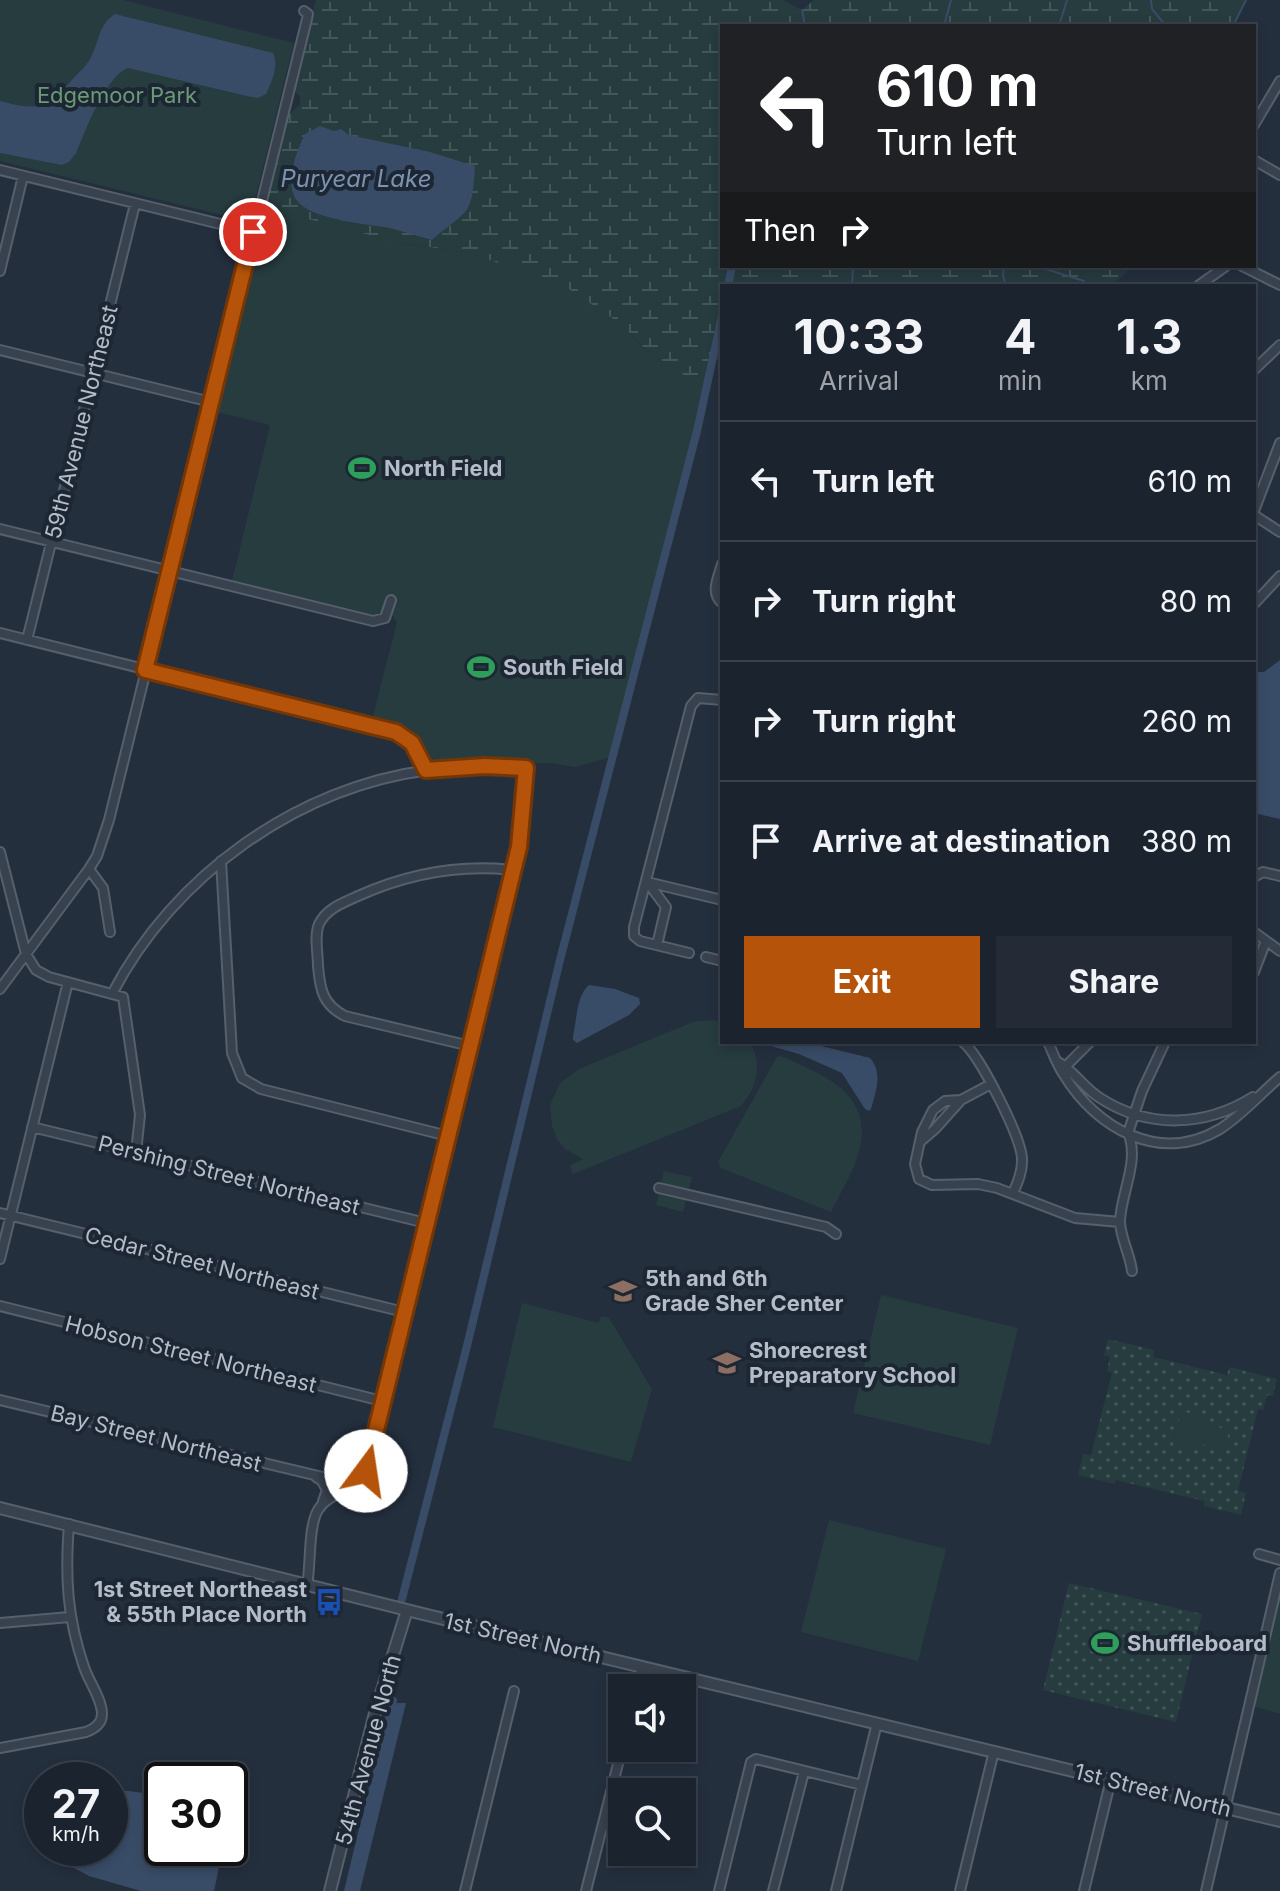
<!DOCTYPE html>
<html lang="en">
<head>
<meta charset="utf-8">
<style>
  body { margin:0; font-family:Inter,sans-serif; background:#242b36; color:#f1f3f6; height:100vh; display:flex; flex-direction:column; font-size:30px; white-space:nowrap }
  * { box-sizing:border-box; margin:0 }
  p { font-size:26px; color:#a0a4aa }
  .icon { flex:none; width:44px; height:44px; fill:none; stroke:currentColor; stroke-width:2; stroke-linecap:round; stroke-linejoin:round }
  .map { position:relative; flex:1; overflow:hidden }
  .sheet { position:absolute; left:720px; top:284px; width:536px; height:760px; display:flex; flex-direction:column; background:#1b232e; border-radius:0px; box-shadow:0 4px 12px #0003,0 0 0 2px #39404a }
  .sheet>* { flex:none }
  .hud { position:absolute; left:720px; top:24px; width:536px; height:244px; border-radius:0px; box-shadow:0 4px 12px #0003,0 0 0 2px #39404a; background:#202124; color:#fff; overflow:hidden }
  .fabs { position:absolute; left:608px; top:1674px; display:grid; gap:16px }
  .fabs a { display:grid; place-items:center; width:88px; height:88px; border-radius:0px; background:#1b232e; box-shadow:0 4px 12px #0003,0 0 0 2px #39404a; font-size:40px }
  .speed { position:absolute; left:24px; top:1762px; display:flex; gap:16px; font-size:40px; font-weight:700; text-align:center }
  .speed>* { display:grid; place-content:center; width:104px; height:104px; border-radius:50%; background:#1b232e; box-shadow:0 4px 12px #0003,0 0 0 2px #39404a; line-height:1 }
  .speed small { font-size:20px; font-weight:400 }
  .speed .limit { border:4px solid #111; border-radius:12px; background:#fff; color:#111 }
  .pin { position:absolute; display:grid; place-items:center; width:68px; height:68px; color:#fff; margin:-34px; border:4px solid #fff; border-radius:50%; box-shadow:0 2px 8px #0007 }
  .me { position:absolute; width:88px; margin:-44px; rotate:14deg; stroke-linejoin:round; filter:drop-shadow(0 0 6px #0008) }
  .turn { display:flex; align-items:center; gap:28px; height:168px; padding:0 24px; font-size:36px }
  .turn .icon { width:104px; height:104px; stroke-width:2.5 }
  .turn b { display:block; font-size:56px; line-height:68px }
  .then { display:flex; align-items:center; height:76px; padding:0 24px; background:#0003; gap:16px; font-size:30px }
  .eta { display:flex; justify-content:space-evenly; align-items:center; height:136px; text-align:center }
  .eta b { font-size:48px; font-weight:700; line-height:56px }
  .cta { display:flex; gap:16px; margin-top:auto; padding:16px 24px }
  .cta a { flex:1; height:92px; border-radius:0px; background:#b45309; color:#fff; font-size:32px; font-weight:700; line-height:92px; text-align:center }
  .cta a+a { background:#242b36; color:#f1f3f6 }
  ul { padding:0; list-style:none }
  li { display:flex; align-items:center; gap:24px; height:120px; padding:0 24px; border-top:2px solid #39404a }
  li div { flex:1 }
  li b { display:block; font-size:30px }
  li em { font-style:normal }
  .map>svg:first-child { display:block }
  .grass { fill:url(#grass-dots) }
  .wetland { fill:url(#wetland-marsh) }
  .park { fill:#263c3f }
  .water { fill:#394c67 }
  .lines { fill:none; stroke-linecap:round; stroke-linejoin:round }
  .stream { stroke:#394c67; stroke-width:2 }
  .canal { stroke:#394c67; stroke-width:8 }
  .minor-casing { stroke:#565f6c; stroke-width:12 }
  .tertiary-casing { stroke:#565f6c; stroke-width:14 }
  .minor { stroke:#38414e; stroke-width:8 }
  .tertiary { stroke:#38414e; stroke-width:10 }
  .route-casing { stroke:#753606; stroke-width:20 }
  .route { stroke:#b45309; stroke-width:14 }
  .labels { text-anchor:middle; stroke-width:8; stroke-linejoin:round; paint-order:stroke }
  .park-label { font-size:22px; fill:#6b9a76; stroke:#1d2633 }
  .street-label { font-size:22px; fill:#b4bcc9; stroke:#1d2633 }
  .poi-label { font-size:22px; font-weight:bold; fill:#b4bcc9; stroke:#1d2633; text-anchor:start }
  .water-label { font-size:24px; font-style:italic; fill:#7c92b1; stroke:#1d2633 }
</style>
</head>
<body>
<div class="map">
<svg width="1280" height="1891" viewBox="0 0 1280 1891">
  <defs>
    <pattern id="grass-dots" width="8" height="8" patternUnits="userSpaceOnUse" patternTransform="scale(2)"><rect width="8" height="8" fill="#263c3f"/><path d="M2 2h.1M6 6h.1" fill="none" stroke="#435659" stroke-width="1.8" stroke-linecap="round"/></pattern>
    <pattern id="wetland-marsh" width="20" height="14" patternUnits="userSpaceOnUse" patternTransform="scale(2)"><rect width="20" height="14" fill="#263c3f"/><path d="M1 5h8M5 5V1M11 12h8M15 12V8" fill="none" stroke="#435659"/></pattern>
  </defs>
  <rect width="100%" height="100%" fill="#242f3e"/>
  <path class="grass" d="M 1108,1339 L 1154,1350 L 1153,1357 L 1227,1375 L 1229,1367 L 1277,1379 L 1273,1396 L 1267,1395 L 1263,1410 L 1258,1409 L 1238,1491 L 1246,1493 L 1241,1515 L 1204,1506 L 1204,1501 L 1116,1480 L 1114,1484 L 1078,1475 L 1083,1454 L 1091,1455 L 1112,1373 L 1107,1371 L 1110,1357 L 1104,1355 Z
    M 1069,1583 L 1202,1614 L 1176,1722 L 1043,1690 Z"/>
  <path class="wetland" d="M 316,0 L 783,0 L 802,10 L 814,0 L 1246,0 L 1233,26 L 722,26 L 722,266 L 1132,266 L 1112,286 L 722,286 L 722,363 L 713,356 L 706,390 L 646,350 L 621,324 L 470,253 L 400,243 L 303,218 L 264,203 L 287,116 L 300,105 L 300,96 L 294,90 Z"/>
  <path class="park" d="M 0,0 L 123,0 L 294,43 L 251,216 L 247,221 L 0,161 Z
    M 264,203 L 303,218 L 400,243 L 470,253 L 566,287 L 621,324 L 646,350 L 706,390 L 614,756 L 575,767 L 551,763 L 432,765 L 417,742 L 405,731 L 372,720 L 397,622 L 393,616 L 382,614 L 374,617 L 232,581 L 270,425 L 213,411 Z
    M 712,1020 L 722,1022 L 722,1042 L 750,1042 C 763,1065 757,1087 741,1106 L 573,1174 L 570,1165 L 583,1159 L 565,1149 L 557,1139 L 552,1126 L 550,1105 L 560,1083 L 579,1069 L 693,1022 Z
    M 778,1055 C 822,1074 877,1093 858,1155 C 852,1174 840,1194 831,1212 L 721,1168 L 718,1162 Z
    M 664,1171 L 692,1177 L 683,1212 L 656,1205 Z
    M 881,1295 L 1018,1328 L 990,1445 L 853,1413 Z
    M 522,1303 L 599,1323 L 601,1316 L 609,1318 L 652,1389 L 631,1462 L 493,1427 Z
    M 1181,1411 L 1205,1417 L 1203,1426 L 1208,1423 L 1229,1431 L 1225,1449 L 1203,1445 L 1199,1441 L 1194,1449 L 1173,1445 Z
    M 829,1520 L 946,1549 L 918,1661 L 801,1632 Z
    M 1280,1573 L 1280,1714 L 1247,1704 Z"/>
  <path class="water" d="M 115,14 L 273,53 C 279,66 272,81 266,94 L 258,98 L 247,96 L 128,68 C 104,78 86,130 76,153 L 69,162 L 62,165 L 0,153 L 0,101 C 37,111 45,109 71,81 C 78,73 87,66 91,57 C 100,40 98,25 115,14 Z
    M 320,126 L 334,131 L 341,129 L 349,135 L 430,152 L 475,166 C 472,218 469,208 432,240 C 418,236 404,232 390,228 C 367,224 317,220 300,204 C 282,188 296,152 305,134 Z
    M 1280,660 L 1280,819 L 1254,813 L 1254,672 L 1264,672 Z
    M 589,985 L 615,989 L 639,998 L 640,1004 L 629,1015 L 577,1043 L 573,1040 L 573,1036 C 577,1020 576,996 589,985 Z
    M 764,1042 L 805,1042 L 870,1058 C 883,1072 876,1092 871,1109 L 869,1111 L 865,1109 L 842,1073 L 799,1054 L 767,1045 Z
    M 397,1703 L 406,1703 L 360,1891 L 344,1891 L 376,1758 Z
    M 110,1789 L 162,1795 L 162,1848 L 223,1848 L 214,1891 L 141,1891 L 89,1876 L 59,1860 L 57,1848 L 110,1848 Z"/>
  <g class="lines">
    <path class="stream" d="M 1151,0 L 1152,9 L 1166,26
      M 802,10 L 805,26
      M 944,26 L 951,0
      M 1059,26 L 1067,0
      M 1233,26 L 1246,0
      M 1004,266 L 1003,276 L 1006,286
      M 1036,266 L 1084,281
      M 852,286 L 853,266
      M 719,330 L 722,334"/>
    <path class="canal" d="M 728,286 L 732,266
      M 402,1599 L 466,1350 L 560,960 L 697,431 L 722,316
      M 383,1743 L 393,1701"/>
    <g class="minor-casing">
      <path id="minor" d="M 1254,125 L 1280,81
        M 1254,160 L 1280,175
        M 0,170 L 253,232
        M 1242,266 L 1280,285
        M 0,271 L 23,176
        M 1198,286 L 1226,266
        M 0,350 L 211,402
        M 1254,370 L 1280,345
        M 1254,511 L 1280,443
        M 1254,515 L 1280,532
        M 0,529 L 373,621 L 385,618 L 391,600
        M 722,564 C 718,578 710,593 722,603
        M 1254,604 L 1280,576
        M 0,633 L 396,732 L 412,743 L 426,770
        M 27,640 L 135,204
        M 0,852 L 26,954 L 36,970 L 49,977 L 123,997 L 140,1115 L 136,1152
        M 221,861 L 232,1053 L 242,1078 L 261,1089 L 448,1136
        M 89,869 L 103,888 L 110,932
        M 1254,877 L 1263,872 L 1280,876
        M 647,882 L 722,900
        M 648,883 L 666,907 L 657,945
        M 1254,932 L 1280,951
        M 689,953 L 640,941 L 634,936 L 634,927 L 691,706 L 698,698 L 722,700
        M 706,957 L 722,961
        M 1254,972 L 1266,941
        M 0,989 L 89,869 L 97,856 L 109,820 L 307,19 L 308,14 L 304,11
        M 112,994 C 173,876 297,787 429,770 C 462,766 494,766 526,768 L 519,847 L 366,1471 C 357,1494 330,1490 318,1510 C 308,1527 311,1565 307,1586
        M 963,1042 C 980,1056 1020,1135 1022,1158 C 1023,1170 1018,1182 1013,1193
        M 1048,1042 C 1053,1053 1057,1065 1064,1075 C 1096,1128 1160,1165 1220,1129 C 1242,1115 1260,1094 1280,1077
        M 470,1046 L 345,1016 C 323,1005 320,990 318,966 C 318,953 314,936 319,924 C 327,908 343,903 358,896 C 407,874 460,864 513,870
        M 1058,1062 C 1074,1071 1084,1088 1100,1098 C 1148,1129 1205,1127 1253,1097
        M 1065,1071 L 1066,1066 L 1090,1042
        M 991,1084 L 961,1100 L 945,1101 L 933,1110 L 922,1132 L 915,1164 L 919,1179 L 932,1185 L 978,1184 L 997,1188 L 1075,1218 L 1120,1222
        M 32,1127 L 426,1223
        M 921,1141 L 935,1129 L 961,1100
        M 659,1188 L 826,1227 L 836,1234
        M 0,1213 L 404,1312
        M 0,1259 L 68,982
        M 1132,1271 C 1130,1254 1120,1237 1120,1221 C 1121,1193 1140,1160 1128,1133 L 1142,1091 L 1165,1042
        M 0,1306 L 382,1401
        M 0,1400 L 356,1485
        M 316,1477 L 322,1481 L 327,1490 L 323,1501
        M 1259,1554 L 1280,1560
        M 0,1623 L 70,1617
        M 637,1688 L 642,1667
        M 0,1748 L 86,1732 C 94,1729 102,1724 102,1714 C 102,1699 89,1682 84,1667 C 67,1617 65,1577 69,1524
        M 465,1891 L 514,1691
        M 586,1891 L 622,1748
        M 719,1891 L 751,1762 L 756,1759 L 862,1785
        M 773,1891 L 804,1772
        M 836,1891 L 877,1723
        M 960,1891 L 994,1751
        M 1084,1891 L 1111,1779
        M 1206,1891 L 1280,1573"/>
    </g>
    <g class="tertiary-casing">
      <path id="tertiary" d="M 0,1508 L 427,1615 L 1280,1821
        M 330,1891 L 375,1713 L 407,1610"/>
    </g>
    <use href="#minor" class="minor"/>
    <use href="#tertiary" class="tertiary"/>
  </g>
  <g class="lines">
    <g class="route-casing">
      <path id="route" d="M 253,232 L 145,670 L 396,732 L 412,743 L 426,770 L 485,766 L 526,768 L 519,847 L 366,1471"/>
    </g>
    <use href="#route" class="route"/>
  </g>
  <defs>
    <g id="stadium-bare" transform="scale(2.16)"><path d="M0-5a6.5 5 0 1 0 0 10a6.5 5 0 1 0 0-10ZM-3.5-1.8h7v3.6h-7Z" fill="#2e9e5b" stroke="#1d2633" stroke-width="2.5" paint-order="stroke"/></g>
    <g id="school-bare" transform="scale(2.16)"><path d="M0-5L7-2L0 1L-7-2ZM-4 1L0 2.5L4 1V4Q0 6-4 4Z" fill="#8d6e63" stroke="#1d2633" stroke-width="2.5" paint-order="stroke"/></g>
    <g id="bus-bare" transform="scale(2.16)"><path d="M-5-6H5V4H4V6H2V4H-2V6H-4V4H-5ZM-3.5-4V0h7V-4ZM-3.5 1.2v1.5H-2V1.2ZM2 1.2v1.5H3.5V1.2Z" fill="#1a4fb4" stroke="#1d2633" stroke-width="2.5" paint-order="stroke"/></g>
  </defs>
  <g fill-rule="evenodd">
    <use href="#stadium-bare" x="362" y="468"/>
    <use href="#stadium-bare" x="481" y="667"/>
    <use href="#school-bare" x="623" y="1291"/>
    <use href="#school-bare" x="727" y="1363"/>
    <use href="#bus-bare" x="329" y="1602"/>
    <use href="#stadium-bare" x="1105" y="1643"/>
  </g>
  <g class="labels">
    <g class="park-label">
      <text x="117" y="103">Edgemoor Park</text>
    </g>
    <g class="street-label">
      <text transform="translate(81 422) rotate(-76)" y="8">59th Avenue Northeast</text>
      <text transform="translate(229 1175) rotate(14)" y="8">Pershing Street Northeast</text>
      <text transform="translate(202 1263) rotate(14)" y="8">Cedar Street Northeast</text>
      <text transform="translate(191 1354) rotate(14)" y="8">Hobson Street Northeast</text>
      <text transform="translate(156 1438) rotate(14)" y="8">Bay Street Northeast</text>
      <text transform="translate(523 1638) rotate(13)" y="8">1st Street North</text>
      <text transform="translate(368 1750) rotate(-75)" y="8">54th Avenue North</text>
      <text transform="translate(1153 1790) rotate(14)" y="8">1st Street North</text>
    </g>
    <g class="poi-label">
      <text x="384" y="476">North Field</text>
      <text x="503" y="675">South Field</text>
      <text x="645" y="1286">5th and 6th<tspan x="645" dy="25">Grade Sher Center</tspan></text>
      <text x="749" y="1358">Shorecrest<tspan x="749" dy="25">Preparatory School</tspan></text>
      <text x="307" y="1597" text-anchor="end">1st Street Northeast<tspan x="307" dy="25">&amp; 55th Place North</tspan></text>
      <text x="1127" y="1651">Shuffleboard</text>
    </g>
    <g class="water-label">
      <text x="356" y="187">Puryear Lake</text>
    </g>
  </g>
</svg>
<div class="fabs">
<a><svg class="icon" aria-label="sound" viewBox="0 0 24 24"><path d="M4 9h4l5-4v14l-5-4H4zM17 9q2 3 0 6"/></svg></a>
<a><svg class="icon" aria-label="search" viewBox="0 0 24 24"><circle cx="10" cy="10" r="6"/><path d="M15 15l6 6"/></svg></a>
</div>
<div class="speed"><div>27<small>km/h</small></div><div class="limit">30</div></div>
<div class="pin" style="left:253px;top:232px;background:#d93025"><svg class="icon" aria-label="arrive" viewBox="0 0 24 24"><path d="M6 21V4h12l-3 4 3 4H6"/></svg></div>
<svg class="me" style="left:366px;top:1471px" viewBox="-20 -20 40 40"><circle r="19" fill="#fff"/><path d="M0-13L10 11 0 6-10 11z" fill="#b45309"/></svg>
<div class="hud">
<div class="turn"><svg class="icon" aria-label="left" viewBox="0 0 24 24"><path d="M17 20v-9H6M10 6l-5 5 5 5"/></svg><div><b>610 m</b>Turn left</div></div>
<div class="then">Then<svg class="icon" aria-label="right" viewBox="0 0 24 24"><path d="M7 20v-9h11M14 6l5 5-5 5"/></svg></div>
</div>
<section class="sheet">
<div class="eta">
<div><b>10:33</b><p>Arrival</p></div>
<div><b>4</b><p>min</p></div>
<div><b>1.3</b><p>km</p></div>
</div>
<ul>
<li><svg class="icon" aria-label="left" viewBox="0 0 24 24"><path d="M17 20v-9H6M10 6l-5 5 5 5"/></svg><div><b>Turn left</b></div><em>610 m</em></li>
<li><svg class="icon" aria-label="right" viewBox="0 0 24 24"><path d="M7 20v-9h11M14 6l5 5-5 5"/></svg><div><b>Turn right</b></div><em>80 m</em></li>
<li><svg class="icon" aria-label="right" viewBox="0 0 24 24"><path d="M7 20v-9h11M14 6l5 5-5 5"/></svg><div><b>Turn right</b></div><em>260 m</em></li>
<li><svg class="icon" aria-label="arrive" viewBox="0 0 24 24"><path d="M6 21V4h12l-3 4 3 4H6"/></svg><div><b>Arrive at destination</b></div><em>380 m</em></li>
</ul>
<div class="cta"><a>Exit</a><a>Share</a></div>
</section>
</div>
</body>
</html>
